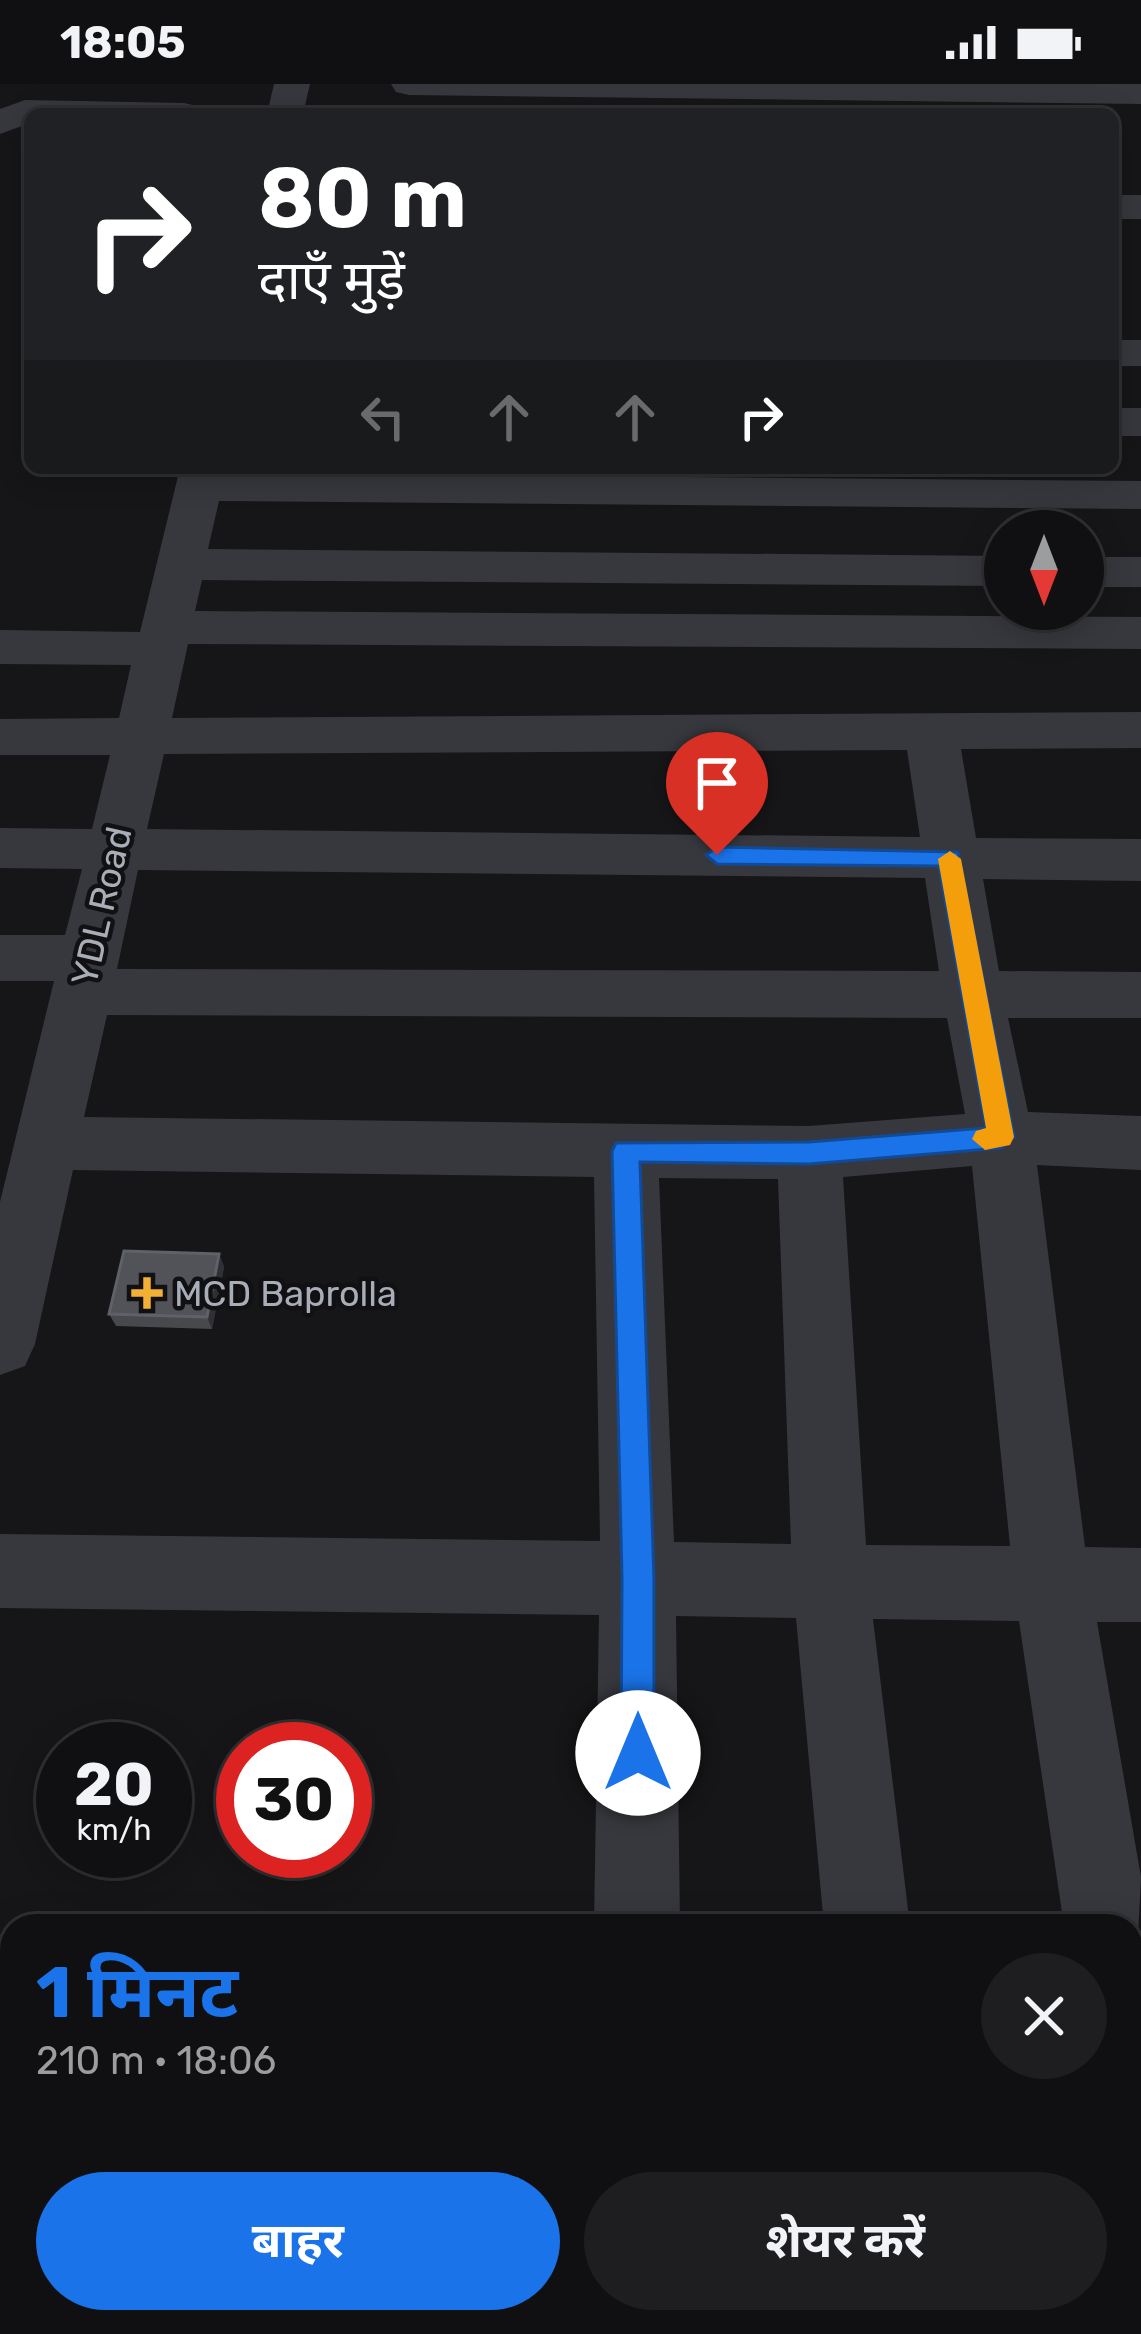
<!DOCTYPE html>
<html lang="hi">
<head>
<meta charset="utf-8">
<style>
  body { margin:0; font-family:Rubik,"Noto Sans Devanagari",sans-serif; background:#1e1e20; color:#f1f3f6; height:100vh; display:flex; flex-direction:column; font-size:45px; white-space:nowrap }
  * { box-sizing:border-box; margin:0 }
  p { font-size:39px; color:#9c9d9f }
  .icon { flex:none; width:66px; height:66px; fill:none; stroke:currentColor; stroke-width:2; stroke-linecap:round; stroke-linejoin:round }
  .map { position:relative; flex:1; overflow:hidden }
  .sheet { position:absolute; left:0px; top:1830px; width:1143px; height:420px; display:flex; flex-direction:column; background:#101012; border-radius:36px 36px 0 0; box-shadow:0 6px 30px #0003,0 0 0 3px #303032 }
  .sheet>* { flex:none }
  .guide { position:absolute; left:24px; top:24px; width:1095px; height:366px; border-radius:18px; box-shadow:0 6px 30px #0003,0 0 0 3px #303032; background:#202124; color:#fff; overflow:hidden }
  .needle { width:78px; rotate:180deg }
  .fabs { position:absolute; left:984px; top:426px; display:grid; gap:24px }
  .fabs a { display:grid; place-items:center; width:120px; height:120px; border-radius:50%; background:#101012; box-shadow:0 6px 30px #0003,0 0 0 3px #303032; font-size:60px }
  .speed { position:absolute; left:36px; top:1638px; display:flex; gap:24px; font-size:60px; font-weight:700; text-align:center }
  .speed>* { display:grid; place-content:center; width:156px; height:156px; border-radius:50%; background:#101012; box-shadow:0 6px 30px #0003,0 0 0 3px #303032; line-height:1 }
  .speed small { font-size:30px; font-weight:400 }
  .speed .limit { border:18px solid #d22; background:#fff; color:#111 }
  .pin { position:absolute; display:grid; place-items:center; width:102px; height:102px; color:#fff; margin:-123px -51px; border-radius:50% 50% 50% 0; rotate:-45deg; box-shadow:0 0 12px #0007 }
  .pin .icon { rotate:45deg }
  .me { position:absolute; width:132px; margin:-66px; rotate:0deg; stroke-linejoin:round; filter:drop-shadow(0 0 9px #0008) }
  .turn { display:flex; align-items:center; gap:42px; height:252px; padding:0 36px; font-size:54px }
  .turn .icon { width:156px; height:156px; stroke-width:2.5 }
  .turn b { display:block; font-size:84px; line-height:102px }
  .lanes { display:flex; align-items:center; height:114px; padding:0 36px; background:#0003; justify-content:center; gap:60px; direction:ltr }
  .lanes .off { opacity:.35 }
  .round { display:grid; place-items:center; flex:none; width:126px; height:126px; border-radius:63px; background:#1e1e20 }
  .head { display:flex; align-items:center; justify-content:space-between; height:204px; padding:0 36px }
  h1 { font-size:72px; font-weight:700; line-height:90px; color:#1a73e8 }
  .button { display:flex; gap:24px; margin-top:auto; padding:24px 36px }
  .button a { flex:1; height:138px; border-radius:72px; background:#1a73e8; color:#fff; font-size:48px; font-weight:700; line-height:138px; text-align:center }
  .button a+a { background:#1e1e20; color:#f1f3f6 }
  .status { display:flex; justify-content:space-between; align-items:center; height:84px; padding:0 60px; background:#101012; direction:ltr }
  .status svg { height:33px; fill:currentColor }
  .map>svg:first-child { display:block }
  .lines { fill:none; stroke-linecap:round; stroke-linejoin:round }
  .minor { fill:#37383d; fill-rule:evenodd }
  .wall { fill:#47494d }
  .shaded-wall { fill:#2f3033 }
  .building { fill:#525359; stroke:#5f6168; stroke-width:3 }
  .route { fill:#1a73e8; stroke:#114b97; stroke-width:3 }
  .slow { fill:#f59e0b }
  .poi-dot { fill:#f2b134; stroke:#111113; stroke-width:4.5 }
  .labels { text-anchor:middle; stroke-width:9; stroke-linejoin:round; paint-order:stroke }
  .street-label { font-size:36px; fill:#a8adb8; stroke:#111113 }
  .poi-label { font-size:36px; fill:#a8adb8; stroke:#111113; text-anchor:start }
</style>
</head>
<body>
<div class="status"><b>18:05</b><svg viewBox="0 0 49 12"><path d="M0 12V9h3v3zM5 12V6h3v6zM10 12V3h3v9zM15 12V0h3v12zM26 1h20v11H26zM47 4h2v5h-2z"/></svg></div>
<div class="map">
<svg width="1141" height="2250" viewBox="0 0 1141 2250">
  <rect width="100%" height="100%" fill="#161618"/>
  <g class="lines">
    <path class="minor" d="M 274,0 L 310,0 L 303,30 L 267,30 Z
      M 391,0 L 1141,0 L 1141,20 L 409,11 L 396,8 Z
      M 25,16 L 184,19 L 197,22 L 202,30 L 30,30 L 30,39 L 0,50 L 0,25 Z
      M 1113,111 L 1141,111 L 1141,135 L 1113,135 Z
      M 1113,256 L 1141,256 L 1141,282 L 1113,282 Z
      M 1113,324 L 1141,324 L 1141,352 L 1113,352 Z
      M 180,384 L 226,384 L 225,389 L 1141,397 L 1141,425 L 219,417 L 208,465 L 1005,472 L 1005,502 L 202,496 L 195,527 L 1141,533 L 1141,565 L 188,560 L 172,634 L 1141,628 L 1141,664 L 961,665 L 976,754 L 1141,755 L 1141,797 L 983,795 L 999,887 L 1141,888 L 1141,934 L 1008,934 L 1028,1028 L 1141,1032 L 1141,1086 L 1037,1081 L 1085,1463 L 1141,1464 L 1141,1538 L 1097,1538 L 1141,1793 L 1137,1872 L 1131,1875 L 1131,1842 L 1064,1842 L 1019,1537 L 873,1535 L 910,1842 L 824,1842 L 796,1534 L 676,1532 L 680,1842 L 594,1842 L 599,1531 L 0,1524 L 0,1450 L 600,1457 L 594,1093 L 73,1086 L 35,1260 L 25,1282 L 0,1291 L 0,1118 L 54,897 L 0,897 L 0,851 L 65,851 L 82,785 L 0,784 L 0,744 L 92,745 L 110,671 L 0,671 L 0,635 L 119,634 L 131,581 L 0,580 L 0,546 L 140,548 ZM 907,666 L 920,753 L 147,745 L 164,670 ZM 138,786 L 925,794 L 939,887 L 117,885 ZM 107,931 L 947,934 L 965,1030 L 809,1042 L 84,1033 ZM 972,1082 L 1010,1462 L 866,1461 L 843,1093 ZM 659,1094 L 778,1095 L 791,1460 L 674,1458 Z
      M 1083,473 L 1141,473 L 1141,503 L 1083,503 Z
      M 1131,1945 L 1141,1950 L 1141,2098 L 1131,2094 Z
      M 0,2069 L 12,2070 L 12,2162 L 0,2161 Z
      M 1131,2105 L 1141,2105 L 1141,2199 L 1131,2199 Z
      M 589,2238 L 685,2238 L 686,2250 L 590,2250 Z
      M 860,2238 L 956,2238 L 957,2250 L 861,2250 Z"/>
  </g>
  <path class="wall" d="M 219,1170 L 224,1183 L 212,1245 L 116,1242 L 109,1230 Z"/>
  <path class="shaded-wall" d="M 219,1170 L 224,1183 L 212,1245 L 207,1233 Z"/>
  <path class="building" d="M 124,1167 L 219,1170 L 207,1233 L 109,1230 Z"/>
  <path class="route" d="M 717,763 L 958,768 L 1014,1053 L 1001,1064 L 809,1080 L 640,1078 L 654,1495 L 654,1669 L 650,1680 L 638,1685 L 626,1680 L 621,1669 L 622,1495 L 612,1067 L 616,1059 L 809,1058 L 986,1044 L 939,782 L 717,780 L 706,771 Z"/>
  <path class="slow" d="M 950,767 L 961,775 L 1014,1053 L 1010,1061 L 985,1066 L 972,1055 L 976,1047 L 986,1044 L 938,775 Z"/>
  <path class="poi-dot" d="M141 1191h12v12h12v12h-12v12h-12v-12h-12v-12h12z"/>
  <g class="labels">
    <g class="street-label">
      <text transform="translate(101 822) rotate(-77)" y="13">YDL Road</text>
    </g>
    <g class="poi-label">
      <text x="174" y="1222">MCD Baprolla</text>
    </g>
  </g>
</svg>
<div class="fabs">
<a><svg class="needle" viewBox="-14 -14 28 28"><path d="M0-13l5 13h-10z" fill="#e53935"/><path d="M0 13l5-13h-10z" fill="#9c9d9f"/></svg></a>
</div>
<div class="speed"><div>20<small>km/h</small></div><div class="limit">30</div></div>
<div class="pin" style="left:717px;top:771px;background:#d93025"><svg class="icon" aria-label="arrive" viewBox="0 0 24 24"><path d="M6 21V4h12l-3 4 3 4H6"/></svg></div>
<svg class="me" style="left:638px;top:1669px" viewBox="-20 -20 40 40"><circle r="19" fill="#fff"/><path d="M0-13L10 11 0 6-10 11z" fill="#1a73e8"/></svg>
<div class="guide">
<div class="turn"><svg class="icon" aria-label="right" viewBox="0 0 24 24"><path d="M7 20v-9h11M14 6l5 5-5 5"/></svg><div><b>80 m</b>दाएँ मुड़ें</div></div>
<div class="lanes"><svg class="icon off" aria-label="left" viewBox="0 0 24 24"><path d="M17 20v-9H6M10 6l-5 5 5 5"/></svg><svg class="icon off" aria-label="ahead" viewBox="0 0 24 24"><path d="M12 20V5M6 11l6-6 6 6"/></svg><svg class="icon off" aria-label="ahead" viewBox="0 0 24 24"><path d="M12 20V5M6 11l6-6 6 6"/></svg><svg class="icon" aria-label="right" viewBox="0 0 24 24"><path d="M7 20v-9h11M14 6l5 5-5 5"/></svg></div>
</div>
<section class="sheet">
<div class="head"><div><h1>1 मिनट</h1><p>210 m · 18:06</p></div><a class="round"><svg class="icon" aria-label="close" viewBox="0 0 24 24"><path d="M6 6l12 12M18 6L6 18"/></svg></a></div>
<div class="button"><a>बाहर</a><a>शेयर करें</a></div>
</section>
</div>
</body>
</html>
